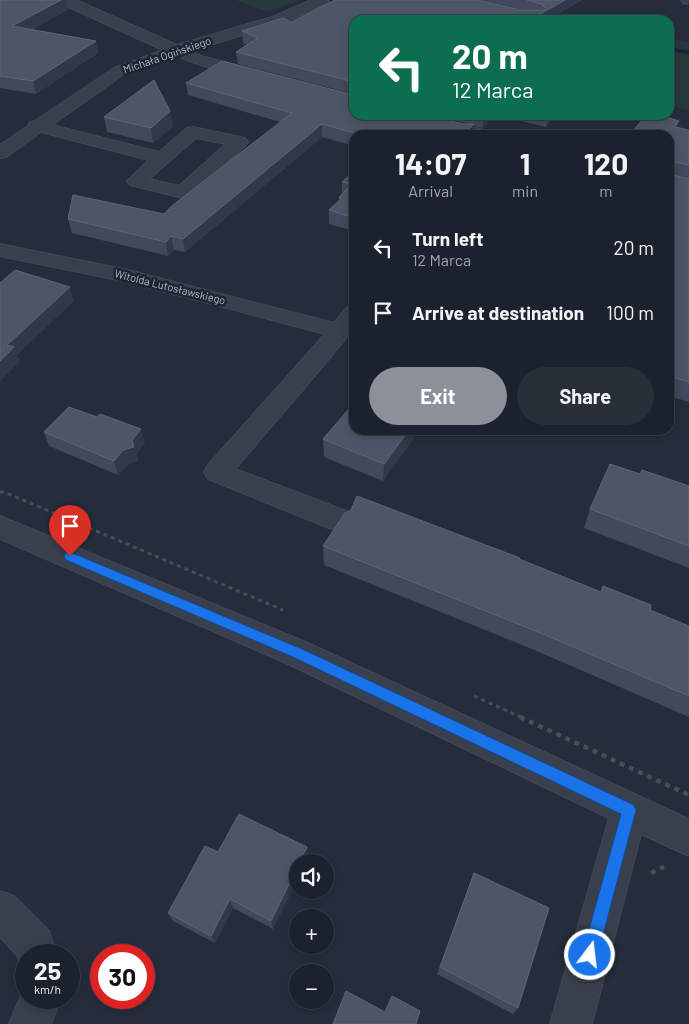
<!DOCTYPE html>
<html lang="en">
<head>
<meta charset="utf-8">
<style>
  body { margin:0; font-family:Barlow,sans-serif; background:#292f39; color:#f1f3f6; height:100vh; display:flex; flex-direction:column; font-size:19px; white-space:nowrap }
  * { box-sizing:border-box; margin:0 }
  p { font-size:16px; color:#a0a4aa }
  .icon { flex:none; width:28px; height:28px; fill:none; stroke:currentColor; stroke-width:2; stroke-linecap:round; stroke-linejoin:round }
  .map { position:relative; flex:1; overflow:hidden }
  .details { position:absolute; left:349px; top:130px; width:325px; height:305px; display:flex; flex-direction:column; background:#1c222d; border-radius:15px; box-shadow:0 2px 8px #0003,0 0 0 1px #3a3f49 }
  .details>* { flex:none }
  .hud { position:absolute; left:349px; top:15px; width:325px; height:105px; border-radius:15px; box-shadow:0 2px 8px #0003,0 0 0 1px #3a3f49; background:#0b6e4f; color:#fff; overflow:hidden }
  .controls { position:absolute; left:289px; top:854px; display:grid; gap:10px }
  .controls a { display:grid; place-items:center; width:45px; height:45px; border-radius:50%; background:#1c222d; box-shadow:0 2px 8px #0003,0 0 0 1px #3a3f49; font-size:25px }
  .speed { position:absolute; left:15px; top:944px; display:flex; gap:10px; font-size:25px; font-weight:700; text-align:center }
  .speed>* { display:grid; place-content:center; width:65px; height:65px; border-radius:50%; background:#1c222d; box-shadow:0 2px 8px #0003,0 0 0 1px #3a3f49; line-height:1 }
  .speed small { font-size:12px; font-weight:400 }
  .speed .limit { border:8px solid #d22; background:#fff; color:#111 }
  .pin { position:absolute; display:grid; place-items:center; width:42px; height:42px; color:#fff; margin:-51px -21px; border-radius:50% 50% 50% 0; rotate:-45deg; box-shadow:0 0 5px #0007 }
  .pin .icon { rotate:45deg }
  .me { position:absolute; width:55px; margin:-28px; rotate:15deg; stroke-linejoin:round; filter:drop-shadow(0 0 4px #0008) }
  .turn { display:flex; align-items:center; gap:18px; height:105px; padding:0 20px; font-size:22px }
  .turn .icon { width:65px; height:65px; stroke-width:2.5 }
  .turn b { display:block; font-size:35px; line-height:42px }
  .eta { display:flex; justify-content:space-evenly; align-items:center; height:85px; text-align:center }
  .eta b { font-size:30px; font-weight:700; line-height:35px }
  .button { display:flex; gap:10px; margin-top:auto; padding:10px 20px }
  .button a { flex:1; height:58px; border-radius:30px; background:#8c9099; color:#fff; font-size:20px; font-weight:700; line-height:58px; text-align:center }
  .button a+a { background:#292f39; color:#f1f3f6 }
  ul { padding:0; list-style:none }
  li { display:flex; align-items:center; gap:15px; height:65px; padding:0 20px }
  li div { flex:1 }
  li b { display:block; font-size:19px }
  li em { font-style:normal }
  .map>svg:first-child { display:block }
  .green { fill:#27393d }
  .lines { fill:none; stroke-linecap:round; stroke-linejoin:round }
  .stream { fill:#192439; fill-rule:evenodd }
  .minor-casing { stroke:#424855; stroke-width:2 }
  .path-far1 { stroke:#405255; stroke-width:3; stroke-dasharray:4 4; stroke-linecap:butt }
  .path { stroke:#405255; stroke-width:4.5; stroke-dasharray:5 5; stroke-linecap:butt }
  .minor { fill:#393f4c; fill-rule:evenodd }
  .wall { fill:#41495a }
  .shaded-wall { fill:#303949 }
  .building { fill:#4d5666; stroke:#5e6575 }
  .route { fill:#1a73e8; stroke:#114b97 }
  .labels { text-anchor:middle; stroke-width:5; stroke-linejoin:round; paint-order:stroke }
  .far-street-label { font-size:11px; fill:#b5bac7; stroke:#1e2431 }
</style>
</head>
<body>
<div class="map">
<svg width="689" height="1024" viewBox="0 0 689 1024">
  <rect width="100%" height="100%" fill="#252d3c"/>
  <path class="green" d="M 236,0 L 301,0 L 267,12 Z
    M 669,38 L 689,43 L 689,110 L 669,106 Z"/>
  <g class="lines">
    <path class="stream" d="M 540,10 L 570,19 L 571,20 L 562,20 L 538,13 Z
      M 669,46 L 689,51 L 689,55 L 669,50 Z"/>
    <g class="minor-casing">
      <path id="minor" d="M 58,0 L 76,0 L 177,45 L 275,16 L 311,0 L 329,0 L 327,3 L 285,22 L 190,51 L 201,56 L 258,71 L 261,74 L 258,77 C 244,81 191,62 175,55 L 124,74 L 52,125 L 159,152 L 187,128 L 193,127 L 245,138 L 248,142 L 245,146 L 190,196 L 183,198 L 130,185 L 127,181 L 149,160 L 41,132 L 6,157 L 0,158 L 0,145 L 28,126 L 30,122 L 35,121 L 114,68 L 163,50 L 60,3 ZM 196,138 L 226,144 L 179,186 L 149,179 Z
        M 681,0 L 689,0 L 689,4 L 683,3 Z
        M 399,115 L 426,115 L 488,131 L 491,135 L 462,135 L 401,119 Z
        M 0,244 L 128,270 L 334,323 L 346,308 L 354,306 L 354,328 L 318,372 L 235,469 L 349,512 L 353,520 L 349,528 L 339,531 L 329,528 L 208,479 L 204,472 L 208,465 L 325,334 L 128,282 L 0,256 Z
        M 0,516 L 308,643 L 689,819 L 689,856 L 641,834 L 592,1024 L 550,1024 L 609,818 L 286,663 L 0,539 Z
        M 0,891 L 14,896 L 49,931 L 57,955 L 26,955 L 26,970 L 23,969 L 17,955 L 0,937 Z
        M 26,984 L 26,998 L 61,998 L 51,1024 L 9,1024 Z"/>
    </g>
    <path class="path-far1" d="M 0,492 L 4,492 L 283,610
      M 474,696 L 523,718"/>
    <path class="path" d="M 520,717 L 689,795
      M 651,873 L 664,867"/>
    <use href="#minor" class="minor"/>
  </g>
  <path class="wall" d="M 0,0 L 66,0 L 69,9 L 31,30 L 98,53 L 36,94 L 0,88 Z
    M 481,0 L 582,0 L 548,20 L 354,20 L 354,94 L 238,64 L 236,52 L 248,45 L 243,43 L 242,31 L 291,22 L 521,10 Z
    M 186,83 L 354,115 L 469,124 L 433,115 L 554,115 L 546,127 L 495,115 L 482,128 L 474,126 L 473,135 L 354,135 L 354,146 L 322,137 L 185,252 L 174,250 L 168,256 L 72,233 L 68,219 L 164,214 L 280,122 L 188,95 Z
    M 104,117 L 173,126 L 153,143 L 107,132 Z
    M 677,127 L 689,130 L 689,402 L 669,396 L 669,135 Z
    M 354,171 L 354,231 L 329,224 L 329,210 L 339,201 L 339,197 L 342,194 L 342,182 Z
    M 44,432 L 145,443 L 136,454 L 138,461 L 128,464 L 118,475 L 49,446 Z
    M 414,438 L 383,481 L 324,457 L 323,439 Z
    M 640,474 L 689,486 L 689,568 L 584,528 L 590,509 Z
    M 351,510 L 519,559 L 601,592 L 689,626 L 689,717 L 532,649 L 324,565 L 323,546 Z
    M 307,847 L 308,856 L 298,862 L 298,878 L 273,929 L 233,908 L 215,943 L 173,921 L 168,913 L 218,852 Z
    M 474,873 L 518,1008 L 513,1014 L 437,974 Z"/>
  <path class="shaded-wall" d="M 61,0 L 66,0 L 69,9 L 15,38 L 12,26 Z
    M 565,0 L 582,0 L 548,20 L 530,20 Z
    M 96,41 L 98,53 L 36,94 L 33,81 Z
    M 170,111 L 173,126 L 153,143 L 151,128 Z
    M 484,115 L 495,115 L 482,128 Z
    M 549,115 L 554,115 L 546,127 Z
    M 322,124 L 322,137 L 185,252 L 183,239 Z
    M 474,124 L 473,135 L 463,135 Z
    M 171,236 L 174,250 L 168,256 L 166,242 Z
    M 70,287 L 74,301 L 17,355 L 20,361 L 0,381 L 0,361 L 7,345 Z
    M 141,429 L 145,443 L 136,454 L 138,461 L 128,464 L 118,475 L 114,461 Z
    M 409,430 L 415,430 L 414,438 L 383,481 L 384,464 Z
    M 307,847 L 308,856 L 305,862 L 299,862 Z
    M 298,866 L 298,878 L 273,929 L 271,921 Z
    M 230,899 L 233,908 L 215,943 L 211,936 Z"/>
  <path class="building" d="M 2,0 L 61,0 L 12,26 L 96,41 L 33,81 L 0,76 L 0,1 Z
    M 335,0 L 478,0 L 520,10 L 544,10 L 546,9 L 542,4 L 527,0 L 565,0 L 530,20 L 354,20 L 354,82 L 236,52 L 258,38 L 242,31 L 283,18 L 291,22 Z
    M 222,61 L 354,95 L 354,115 L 428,115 L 463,124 L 474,124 L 463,135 L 362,135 L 322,124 L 183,239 L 171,236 L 166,242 L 68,219 L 73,195 L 164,214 L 173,205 L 292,113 L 186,83 Z
    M 154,80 L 170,111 L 151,128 L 104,117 Z
    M 646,115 L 660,115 L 679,121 L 675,127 L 689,130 L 689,165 L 673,162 L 673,175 L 689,179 L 689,382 L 669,376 L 669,135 L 630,135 Z
    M 354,171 L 354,218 L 329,210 L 342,198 L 339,197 L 352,184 L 342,182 Z
    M 15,270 L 70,287 L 7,345 L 14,347 L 0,361 L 0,283 Z
    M 354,403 L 354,430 L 409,430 L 384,464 L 323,439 Z
    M 69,407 L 97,417 L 100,414 L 141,429 L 132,440 L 134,447 L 123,450 L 114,461 L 44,432 Z
    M 610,464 L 640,474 L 642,470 L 689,486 L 689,546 L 590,509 Z
    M 357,496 L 520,558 L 519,559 L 601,592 L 603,586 L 651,605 L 650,610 L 689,626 L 689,696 L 538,632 L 323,546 L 345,513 L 351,510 Z
    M 239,814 L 307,847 L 299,862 L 298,862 L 298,866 L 271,921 L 230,899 L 211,936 L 168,913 L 205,846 L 218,852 Z
    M 474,873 L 549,908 L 518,1008 L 440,967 Z
    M 346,991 L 385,1012 L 392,996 L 420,1011 L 416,1024 L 333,1024 Z"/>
  <path class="route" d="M 70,552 L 302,649 L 634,805 L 636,810 L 596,961 L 590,964 L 584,961 L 582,955 L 621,814 L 293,657 L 66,560 L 64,556 L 66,553 Z"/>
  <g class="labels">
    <g class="far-street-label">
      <text transform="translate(167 55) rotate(-19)" y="4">Michała Ogińskiego</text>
      <text transform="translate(170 287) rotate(14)" y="4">Witolda Lutosławskiego</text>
    </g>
  </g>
</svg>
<div class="controls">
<a><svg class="icon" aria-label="sound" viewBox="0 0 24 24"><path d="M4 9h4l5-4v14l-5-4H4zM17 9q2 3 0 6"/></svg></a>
<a>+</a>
<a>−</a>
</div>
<div class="speed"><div>25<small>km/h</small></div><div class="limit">30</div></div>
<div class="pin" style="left:70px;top:556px;background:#d93025"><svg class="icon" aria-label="arrive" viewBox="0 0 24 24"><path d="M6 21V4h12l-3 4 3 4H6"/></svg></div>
<svg class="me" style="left:590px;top:955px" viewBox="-20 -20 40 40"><circle r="17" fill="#1a73e8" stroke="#fff" stroke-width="3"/><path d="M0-11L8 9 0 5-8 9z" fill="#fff"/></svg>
<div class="hud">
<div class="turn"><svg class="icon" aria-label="left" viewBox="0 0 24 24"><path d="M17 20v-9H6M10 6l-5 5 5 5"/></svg><div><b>20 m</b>12 Marca</div></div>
</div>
<section class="details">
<div class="eta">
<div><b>14:07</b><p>Arrival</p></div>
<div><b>1</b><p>min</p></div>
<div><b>120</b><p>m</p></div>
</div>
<ul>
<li><svg class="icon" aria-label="left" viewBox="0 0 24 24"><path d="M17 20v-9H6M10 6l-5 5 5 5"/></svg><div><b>Turn left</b><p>12 Marca</p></div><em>20 m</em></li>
<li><svg class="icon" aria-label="arrive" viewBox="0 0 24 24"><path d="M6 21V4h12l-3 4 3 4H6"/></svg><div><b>Arrive at destination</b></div><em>100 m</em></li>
</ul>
<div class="button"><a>Exit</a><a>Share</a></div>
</section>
</div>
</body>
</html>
